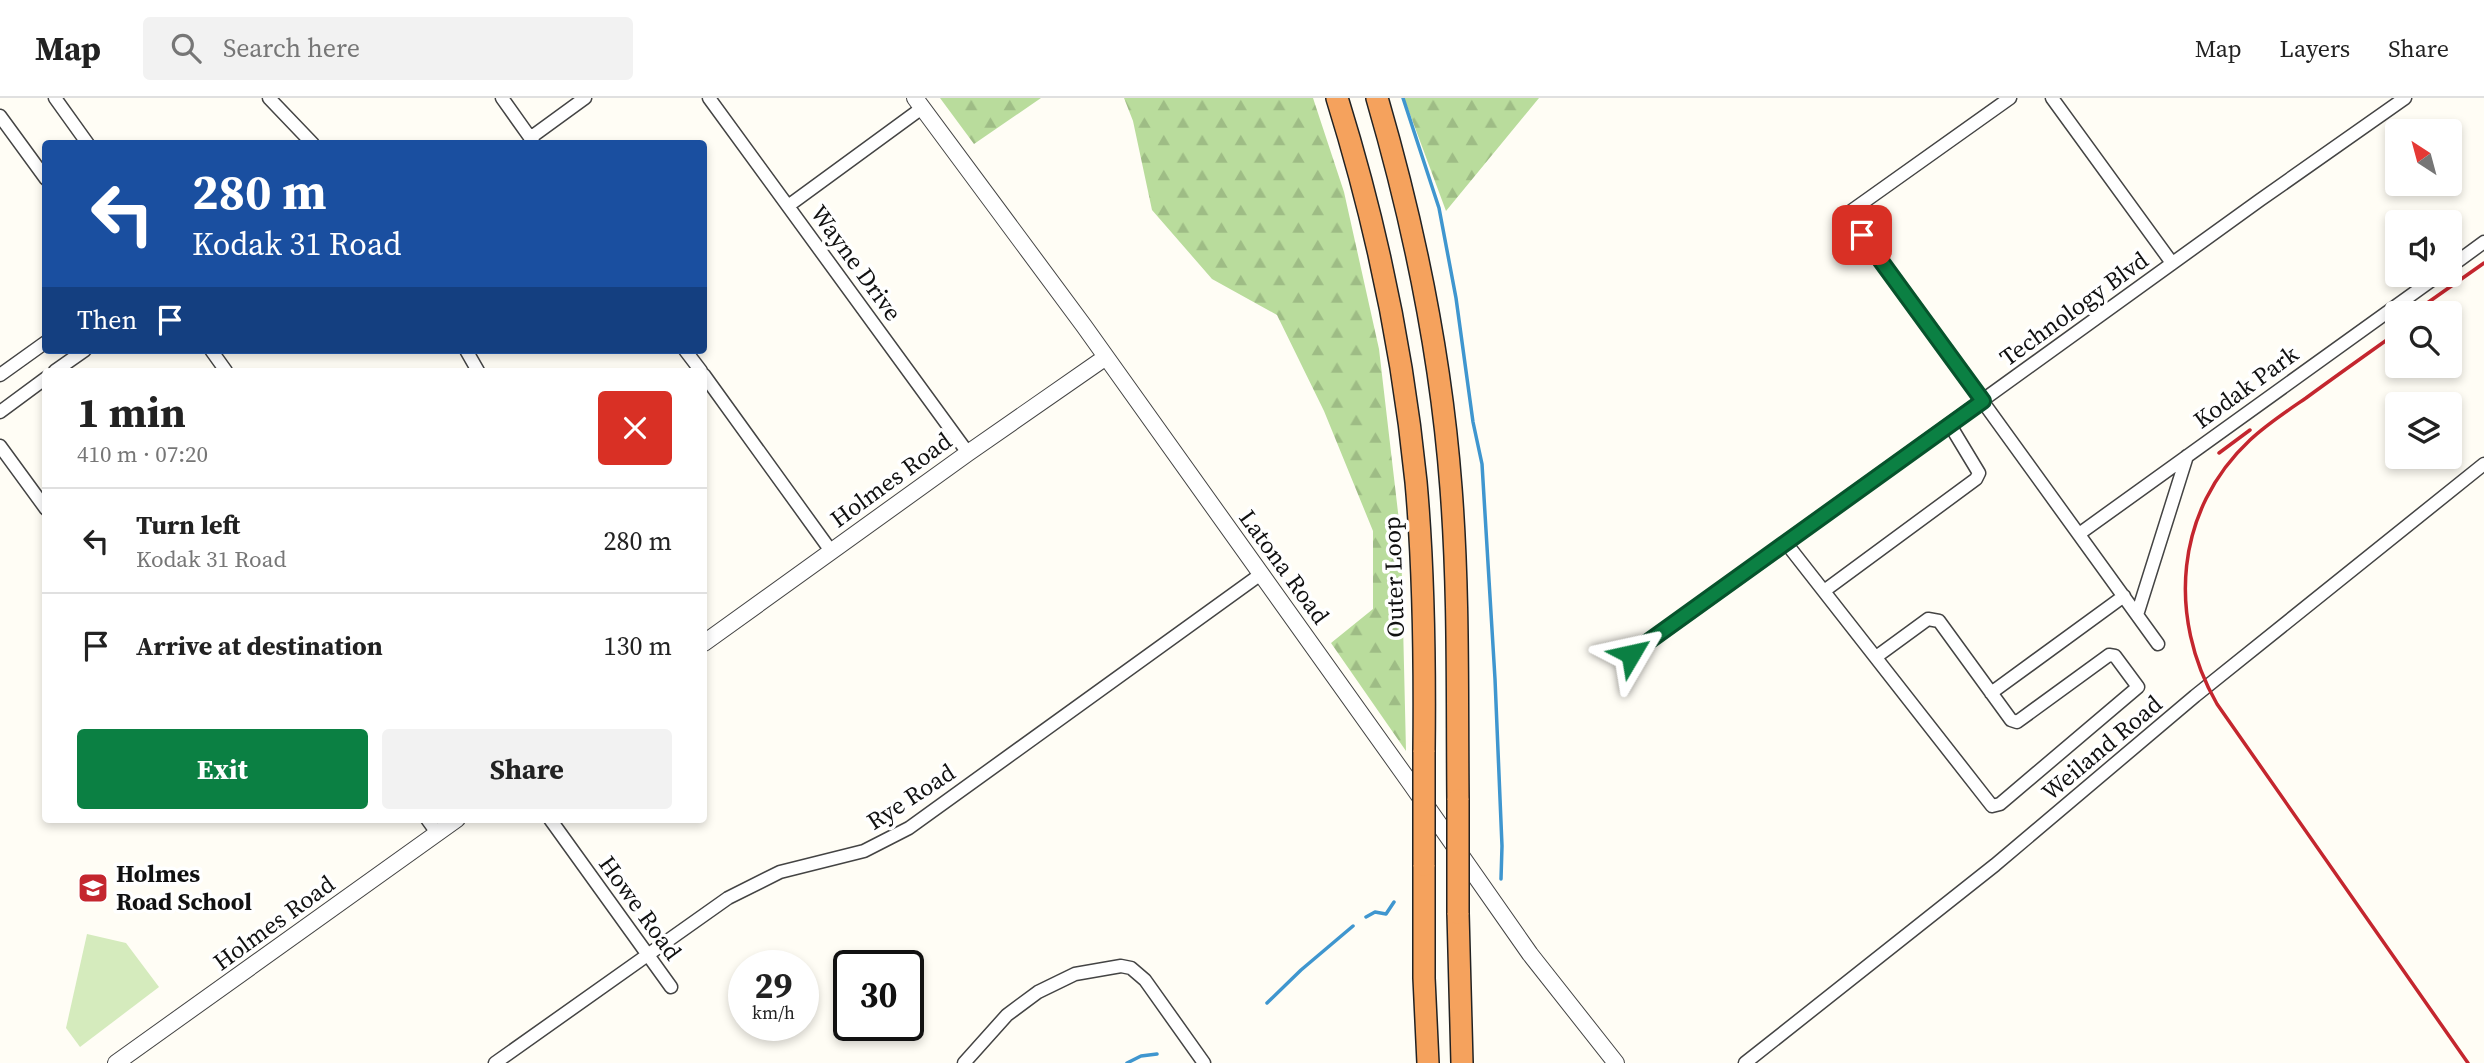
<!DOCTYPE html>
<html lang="en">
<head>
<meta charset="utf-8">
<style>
  body { margin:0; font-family:"Source Serif 4",serif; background:#f2f2f2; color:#222; height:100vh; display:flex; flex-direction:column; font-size:26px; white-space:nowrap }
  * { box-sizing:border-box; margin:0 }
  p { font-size:23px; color:#767676 }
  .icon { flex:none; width:38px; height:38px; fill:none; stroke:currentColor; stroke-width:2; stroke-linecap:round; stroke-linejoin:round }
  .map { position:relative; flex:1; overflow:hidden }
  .sheet { position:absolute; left:42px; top:270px; width:665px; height:455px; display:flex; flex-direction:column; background:#fff; border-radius:7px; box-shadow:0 4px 10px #0003 }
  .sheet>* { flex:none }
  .hud { position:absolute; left:42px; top:42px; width:665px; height:214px; border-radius:7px; box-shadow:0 4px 10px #0003; background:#1a4fa0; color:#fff; overflow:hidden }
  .needle { width:46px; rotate:324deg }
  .buttons { position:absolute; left:2385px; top:21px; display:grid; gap:14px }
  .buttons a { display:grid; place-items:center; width:77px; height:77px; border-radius:7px; background:#fff; box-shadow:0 4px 10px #0003; font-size:35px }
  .speed { position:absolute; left:728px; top:852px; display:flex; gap:14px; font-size:35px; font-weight:700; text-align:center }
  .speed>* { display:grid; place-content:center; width:91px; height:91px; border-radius:50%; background:#fff; box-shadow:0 4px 10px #0003; line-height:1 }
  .speed small { font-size:18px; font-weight:400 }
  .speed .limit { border:4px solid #111; border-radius:10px; background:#fff; color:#111 }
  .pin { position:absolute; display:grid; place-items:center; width:60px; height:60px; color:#fff; margin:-30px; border-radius:14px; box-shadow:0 4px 10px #0006 }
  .me { position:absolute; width:77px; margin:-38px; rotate:54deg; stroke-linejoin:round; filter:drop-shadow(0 0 5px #0008) }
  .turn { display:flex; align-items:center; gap:24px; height:147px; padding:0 35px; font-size:32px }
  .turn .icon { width:91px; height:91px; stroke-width:2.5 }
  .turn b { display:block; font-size:49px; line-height:60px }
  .then { display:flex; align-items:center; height:66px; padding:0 35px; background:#0003; gap:14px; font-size:26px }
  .round { display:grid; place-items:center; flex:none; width:74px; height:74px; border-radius:7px; background:#f2f2f2 }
  .summary { display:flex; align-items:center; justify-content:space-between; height:119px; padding:0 35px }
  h1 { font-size:42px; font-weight:700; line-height:52px }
  .button { display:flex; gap:14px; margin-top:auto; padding:14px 35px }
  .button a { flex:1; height:80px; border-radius:7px; background:#0b8043; color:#fff; font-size:28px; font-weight:700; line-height:80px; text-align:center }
  .button a+a { background:#f2f2f2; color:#222 }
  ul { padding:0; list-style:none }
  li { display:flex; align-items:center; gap:21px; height:105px; padding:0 35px; border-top:2px solid #e0e0e0 }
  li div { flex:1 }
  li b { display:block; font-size:26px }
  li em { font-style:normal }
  header { display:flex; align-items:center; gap:42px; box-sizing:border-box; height:98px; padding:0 35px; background:#fff; border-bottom:2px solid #e0e0e0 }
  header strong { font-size:33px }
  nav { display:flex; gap:38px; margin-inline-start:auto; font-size:24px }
  .search { width:490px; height:63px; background:#f2f2f2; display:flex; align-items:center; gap:18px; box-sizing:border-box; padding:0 24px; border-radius:7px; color:#767676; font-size:26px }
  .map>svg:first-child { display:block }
  .forest { fill:url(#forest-firs) }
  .park { fill:#d5ebbd }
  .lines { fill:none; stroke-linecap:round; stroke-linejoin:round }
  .stream { stroke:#3f96cf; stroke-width:3.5 }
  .minor-casing { stroke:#444; stroke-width:15 }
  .tertiary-casing { stroke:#444; stroke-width:18 }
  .motorway-casing { stroke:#222; stroke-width:24 }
  .minor { stroke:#fff; stroke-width:12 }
  .tertiary { stroke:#fff; stroke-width:16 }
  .motorway { stroke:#f5a25d; stroke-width:21 }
  .rail { stroke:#c4262e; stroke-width:3.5 }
  .motorway-bridge-casing { stroke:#222; stroke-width:24; stroke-linecap:butt }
  .motorway-bridge { stroke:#f5a25d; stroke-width:21 }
  .route-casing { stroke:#07532c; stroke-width:18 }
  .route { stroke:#0b8043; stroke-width:12 }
  .labels { text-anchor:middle; stroke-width:7; stroke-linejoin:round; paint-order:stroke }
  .street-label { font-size:24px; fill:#111; stroke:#fff }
  .poi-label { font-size:24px; font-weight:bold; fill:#111; stroke:#fff; text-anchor:start }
</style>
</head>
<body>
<header>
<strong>Map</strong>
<div class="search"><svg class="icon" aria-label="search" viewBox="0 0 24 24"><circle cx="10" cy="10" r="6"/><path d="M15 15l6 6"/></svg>Search here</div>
<nav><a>Map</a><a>Layers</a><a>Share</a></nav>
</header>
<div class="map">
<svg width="2484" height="965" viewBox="0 0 2484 965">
  <defs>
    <pattern id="forest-firs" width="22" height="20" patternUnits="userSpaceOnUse" patternTransform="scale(1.75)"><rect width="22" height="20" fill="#b9dc9c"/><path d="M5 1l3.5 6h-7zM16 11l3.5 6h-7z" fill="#9ebc85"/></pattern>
  </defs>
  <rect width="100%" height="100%" fill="#fffdf5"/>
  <path class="forest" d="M 940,0 L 1041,0 L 974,46 Z
    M 1124,0 L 1313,0 L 1344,94 L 1379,251 L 1401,440 L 1406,653 L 1331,545 L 1373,511 L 1373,433 L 1324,313 L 1277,217 L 1212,181 L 1152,112 L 1133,23 Z
    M 1404,0 L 1539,0 L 1446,113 Z"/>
  <path class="park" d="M 87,836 L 126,845 L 159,889 L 80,949 L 66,930 Z"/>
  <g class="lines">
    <path class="stream" d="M 1403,0 L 1439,110 L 1456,200 L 1473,324 L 1482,366 L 1495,581 L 1502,748 L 1501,781
      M 1366,819 L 1375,814 L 1386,816 L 1394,804
      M 1267,905 L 1301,872 L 1353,828
      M 1127,965 L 1141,958 L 1157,956"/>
    <g class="minor-casing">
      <path id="minor" d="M 55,0 L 88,46
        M 269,0 L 313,46
        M 502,0 L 534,45
        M 709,0 L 968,355
        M 2010,0 L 1847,116 L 2158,546
        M 2052,0 L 2172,165
        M 0,18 L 46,81
        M 530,40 L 585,0
        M 788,108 L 922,10
        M 2450,169 L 2484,144
        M 211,252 L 226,273
        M 466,252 L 478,273
        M 685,252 L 701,273
        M 55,273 L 85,252
        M 0,277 L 46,244
        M 704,277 L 831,453
        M 0,314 L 46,280
        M 0,348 L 46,411
        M 2079,436 L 2439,177
        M 1786,445 L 1992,708 L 2000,706 L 2138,589 L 2115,558 L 2109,557 L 2017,624 L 2011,622 L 1939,523 L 1928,521 L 1876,559
        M 1824,493 L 1976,381 L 1979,375 L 1950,327
        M 2137,517 L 2187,358
        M 1631,556 L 2260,102 L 2405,0
        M 1991,595 L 2124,498
        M 427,721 L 437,735
        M 550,721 L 671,889
        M 495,965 L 728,800 L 780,774 L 864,753 L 909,730 L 1261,476
        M 964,965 L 1007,917 L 1038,894 L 1075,876 L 1121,868 L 1131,870 L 1145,882 L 1204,965
        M 1745,965 L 1995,767 L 2195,598 L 2484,366"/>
    </g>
    <g class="tertiary-casing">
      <path id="tertiary" d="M 915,0 L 1084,228 L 1411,686 L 1530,856 L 1616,965
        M 704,545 L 968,355 L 1106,259
        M 116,965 L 457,721"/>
    </g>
    <g class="motorway-casing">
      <path id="motorway" d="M 1337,0 C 1376,125 1403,254 1416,384 C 1424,473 1425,564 1424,654
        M 1377,0 C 1414,127 1441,257 1451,390 C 1459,493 1457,598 1458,702
        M 1424,767 L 1424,880 L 1428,965
        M 1458,815 L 1462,965"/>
    </g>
    <use href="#minor" class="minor"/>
    <use href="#tertiary" class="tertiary"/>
    <use href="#motorway" class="motorway"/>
    <path class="rail" d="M 2413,215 L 2484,165
      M 2398,234 C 2367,256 2336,278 2306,300 C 2287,313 2267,326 2250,342 C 2175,412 2167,519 2217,606 L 2468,965
      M 2219,355 L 2250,332"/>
    <g class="motorway-bridge-casing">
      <path id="motorway-bridge" d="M 1458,702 L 1458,815
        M 1424,767 L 1424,654"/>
    </g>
    <use href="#motorway-bridge" class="motorway-bridge"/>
  </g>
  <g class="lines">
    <g class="route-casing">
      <path id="route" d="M 1631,556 L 1983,303 L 1862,137"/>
    </g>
    <use href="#route" class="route"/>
  </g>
  <defs>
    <g id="school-square" transform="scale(1.575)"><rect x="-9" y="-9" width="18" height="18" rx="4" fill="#c4262e" stroke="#fff"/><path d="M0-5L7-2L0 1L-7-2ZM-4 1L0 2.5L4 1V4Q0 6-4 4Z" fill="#fff"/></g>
  </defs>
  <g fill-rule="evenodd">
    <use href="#school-square" x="93" y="790"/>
  </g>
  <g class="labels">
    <g class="street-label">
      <text transform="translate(856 165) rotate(54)" y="8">Wayne Drive</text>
      <text transform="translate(2074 211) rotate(-36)" y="8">Technology Blvd</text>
      <text transform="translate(2246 289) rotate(-36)" y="8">Kodak Park</text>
      <text transform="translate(891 382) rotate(-36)" y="8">Holmes Road</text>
      <text transform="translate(1284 469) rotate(54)" y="8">Latona Road</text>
      <text transform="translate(1394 479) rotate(-92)" y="8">Outer Loop</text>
      <text transform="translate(2102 650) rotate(-40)" y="8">Weiland Road</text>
      <text transform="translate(911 699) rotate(-33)" y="8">Rye Road</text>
      <text transform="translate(640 810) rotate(54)" y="8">Howe Road</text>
      <text transform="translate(274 825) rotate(-36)" y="8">Holmes Road</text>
    </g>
    <g class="poi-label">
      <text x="116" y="784">Holmes<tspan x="116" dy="28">Road School</tspan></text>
    </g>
  </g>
</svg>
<div class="buttons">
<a><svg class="needle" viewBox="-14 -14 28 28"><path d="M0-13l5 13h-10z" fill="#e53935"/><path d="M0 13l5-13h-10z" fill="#767676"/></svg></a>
<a><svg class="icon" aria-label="sound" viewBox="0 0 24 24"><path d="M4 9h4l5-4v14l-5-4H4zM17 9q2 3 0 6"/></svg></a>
<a><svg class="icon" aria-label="search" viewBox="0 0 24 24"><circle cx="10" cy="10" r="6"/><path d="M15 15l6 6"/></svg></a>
<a><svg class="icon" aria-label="layers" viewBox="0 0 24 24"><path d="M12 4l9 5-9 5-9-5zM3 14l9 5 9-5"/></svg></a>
</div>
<div class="speed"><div>29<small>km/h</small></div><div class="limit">30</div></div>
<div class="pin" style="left:1862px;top:137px;background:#d93025"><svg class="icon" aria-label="arrive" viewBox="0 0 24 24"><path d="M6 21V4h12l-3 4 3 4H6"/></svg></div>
<svg class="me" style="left:1631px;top:556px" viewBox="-20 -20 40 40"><path d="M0-17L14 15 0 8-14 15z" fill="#0b8043" stroke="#fff" stroke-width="4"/></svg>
<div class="hud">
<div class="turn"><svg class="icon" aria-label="left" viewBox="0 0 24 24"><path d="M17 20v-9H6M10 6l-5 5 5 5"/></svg><div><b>280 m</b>Kodak 31 Road</div></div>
<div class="then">Then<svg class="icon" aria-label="arrive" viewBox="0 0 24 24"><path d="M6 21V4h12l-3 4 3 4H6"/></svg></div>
</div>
<section class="sheet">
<div class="summary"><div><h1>1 min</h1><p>410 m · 07:20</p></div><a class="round" style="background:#d93025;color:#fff"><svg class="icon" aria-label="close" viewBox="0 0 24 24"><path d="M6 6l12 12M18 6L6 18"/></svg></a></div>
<ul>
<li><svg class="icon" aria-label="left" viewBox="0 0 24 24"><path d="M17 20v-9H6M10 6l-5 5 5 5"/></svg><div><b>Turn left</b><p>Kodak 31 Road</p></div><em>280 m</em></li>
<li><svg class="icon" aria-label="arrive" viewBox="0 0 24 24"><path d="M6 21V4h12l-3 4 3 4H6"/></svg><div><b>Arrive at destination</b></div><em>130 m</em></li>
</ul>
<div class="button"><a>Exit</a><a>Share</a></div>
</section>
</div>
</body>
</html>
